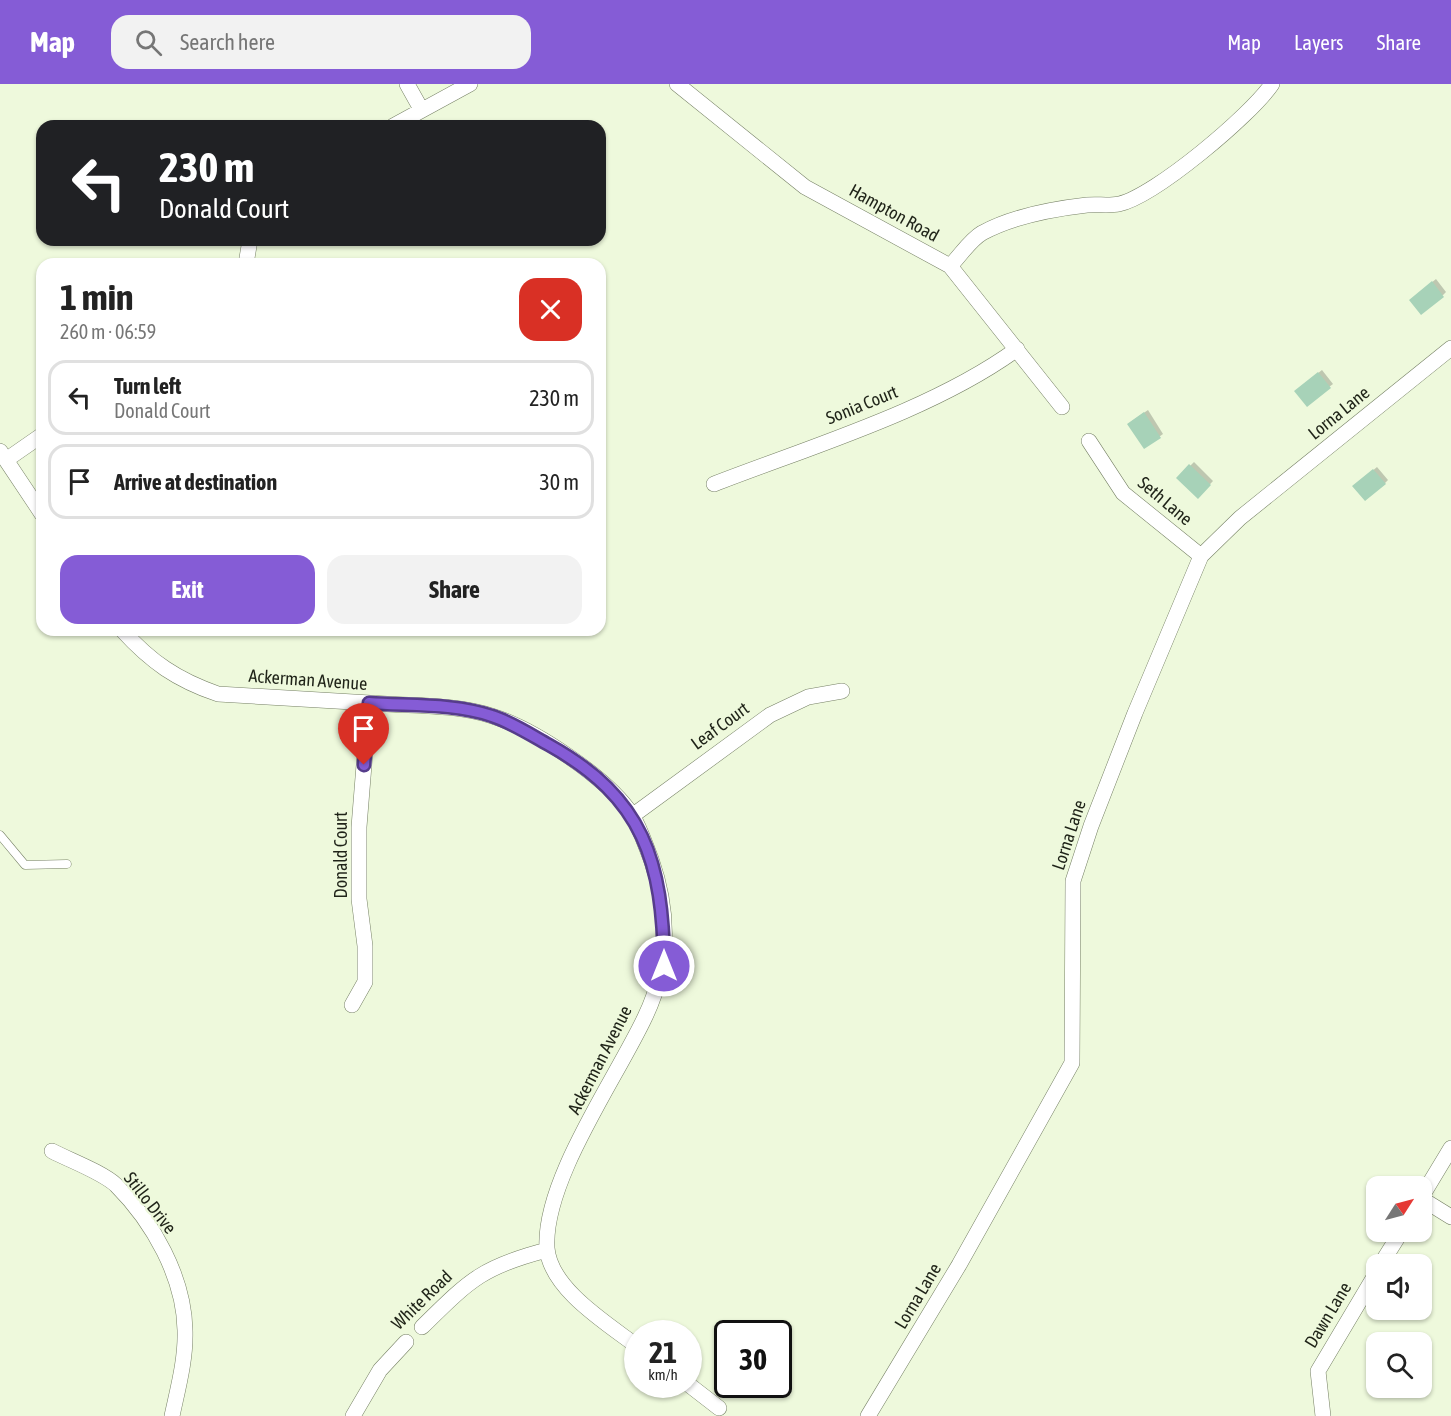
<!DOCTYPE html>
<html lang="en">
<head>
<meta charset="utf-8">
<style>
  body { margin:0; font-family:"Asap Condensed",sans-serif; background:#f2f2f2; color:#222; height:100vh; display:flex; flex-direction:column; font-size:22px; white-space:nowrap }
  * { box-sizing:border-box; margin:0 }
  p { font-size:20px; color:#767676 }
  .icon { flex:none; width:33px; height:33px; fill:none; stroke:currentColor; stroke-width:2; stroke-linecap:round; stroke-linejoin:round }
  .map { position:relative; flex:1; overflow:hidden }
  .panel { position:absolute; left:36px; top:174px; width:570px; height:378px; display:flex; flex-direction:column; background:#fff; border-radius:18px; box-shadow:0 2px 4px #0004 }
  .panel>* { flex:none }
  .guide { position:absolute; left:36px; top:36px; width:570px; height:126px; border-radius:18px; box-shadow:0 2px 4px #0004; background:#202124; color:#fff; overflow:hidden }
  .needle { width:39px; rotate:54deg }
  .tools { position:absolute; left:1366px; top:1092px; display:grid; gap:12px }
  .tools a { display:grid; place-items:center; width:66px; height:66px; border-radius:12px; background:#fff; box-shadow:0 2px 4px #0004; font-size:30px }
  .speed { position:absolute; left:624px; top:1236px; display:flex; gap:12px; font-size:30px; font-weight:700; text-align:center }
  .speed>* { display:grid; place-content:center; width:78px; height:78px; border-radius:50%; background:#fff; box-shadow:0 2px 4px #0004; line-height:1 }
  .speed small { font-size:15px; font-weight:400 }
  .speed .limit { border:3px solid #111; border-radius:9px; background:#fff; color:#111 }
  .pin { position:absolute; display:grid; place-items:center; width:51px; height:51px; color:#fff; margin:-62px -26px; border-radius:50% 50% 50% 0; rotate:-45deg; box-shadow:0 0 6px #0007 }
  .pin .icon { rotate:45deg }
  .me { position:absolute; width:66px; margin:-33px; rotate:0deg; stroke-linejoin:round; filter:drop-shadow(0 0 4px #0008) }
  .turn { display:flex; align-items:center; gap:21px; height:126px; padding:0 24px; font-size:27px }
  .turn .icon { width:78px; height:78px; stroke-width:2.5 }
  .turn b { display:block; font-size:42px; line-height:51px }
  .round { display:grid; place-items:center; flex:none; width:63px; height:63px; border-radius:18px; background:#f2f2f2 }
  .head { display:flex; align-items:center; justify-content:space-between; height:102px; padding:0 24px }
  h1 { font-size:36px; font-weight:700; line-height:45px }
  .cta { display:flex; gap:12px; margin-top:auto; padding:12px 24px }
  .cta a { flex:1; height:69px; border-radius:18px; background:#855cd6; color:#fff; font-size:24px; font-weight:700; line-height:69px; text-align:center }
  .cta a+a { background:#f2f2f2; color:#222 }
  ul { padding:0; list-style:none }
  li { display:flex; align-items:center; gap:18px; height:75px; margin:0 12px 9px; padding:0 12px; border:3px solid #e0e0e0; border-radius:18px }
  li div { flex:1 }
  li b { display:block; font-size:22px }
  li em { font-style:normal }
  header { display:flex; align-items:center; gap:36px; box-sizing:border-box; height:84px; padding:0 30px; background:#855cd6; color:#fff }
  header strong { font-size:28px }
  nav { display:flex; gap:33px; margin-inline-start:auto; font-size:21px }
  .search { width:420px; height:54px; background:#f2f2f2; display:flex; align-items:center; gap:15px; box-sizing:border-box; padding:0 21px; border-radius:18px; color:#767676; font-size:22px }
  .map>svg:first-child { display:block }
  .shadow { fill:#0003 }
  .building { fill:#a7d2b8 }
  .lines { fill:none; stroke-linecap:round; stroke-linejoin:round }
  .service-casing { stroke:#768065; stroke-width:9 }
  .minor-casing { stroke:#768065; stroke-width:16 }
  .service { stroke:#fff; stroke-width:8 }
  .minor { stroke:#fff; stroke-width:15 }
  .route-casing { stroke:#563c8b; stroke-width:15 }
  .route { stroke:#855cd6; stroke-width:10 }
  .labels { text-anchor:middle; stroke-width:4.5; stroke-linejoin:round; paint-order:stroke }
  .street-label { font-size:18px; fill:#1f2318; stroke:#eef9dc }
</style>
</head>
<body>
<header>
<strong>Map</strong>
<div class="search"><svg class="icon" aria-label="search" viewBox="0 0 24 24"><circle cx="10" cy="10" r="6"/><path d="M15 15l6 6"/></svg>Search here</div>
<nav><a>Map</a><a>Layers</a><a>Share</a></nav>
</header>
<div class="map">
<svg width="1451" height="1332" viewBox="0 0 1451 1332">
  <rect width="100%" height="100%" fill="#eef9dc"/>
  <path class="shadow" d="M 1436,195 L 1446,208 L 1443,211 L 1414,213 Z
    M 1322,286 L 1333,300 L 1329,303 L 1299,304 Z
    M 1148,326 L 1163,350 L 1145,363 L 1132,337 Z
    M 1194,378 L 1213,397 L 1198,413 L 1178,394 Z
    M 1377,383 L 1388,396 L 1385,399 L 1358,399 Z"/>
  <path class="building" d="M 1432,197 L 1444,213 L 1421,231 L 1409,216 Z
    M 1318,288 L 1331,304 L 1307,323 L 1294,307 Z
    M 1144,328 L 1161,354 L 1144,365 L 1127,340 Z
    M 1189,380 L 1211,401 L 1198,415 L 1176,394 Z
    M 1373,385 L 1386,400 L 1365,417 L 1352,402 Z"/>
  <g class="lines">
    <g class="service-casing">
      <path id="service" d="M 0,751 L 25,781 L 67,780"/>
    </g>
    <g class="minor-casing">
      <path id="minor" d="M 407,0 L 421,25
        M 677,0 L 805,103 L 950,182 L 1062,323
        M 393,42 L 470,0
        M 246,180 L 250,156
        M 950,182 C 960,172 970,156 982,149 C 1013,132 1052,125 1087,121 C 1097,120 1109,122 1119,120 C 1155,112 1251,31 1272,0
        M 1089,357 L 1123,409 L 1201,472
        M 0,367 L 42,430
        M 6,376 L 42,351
        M 714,400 C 812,362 933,326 1017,265
        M 122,546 C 151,578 177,596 218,610 C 274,613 330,617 387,620 C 421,622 459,621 492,632 C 534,645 608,694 632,731 C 640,744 645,760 651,775 C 670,829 670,881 645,933 C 616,995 543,1097 547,1164 C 550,1205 608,1240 638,1263
        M 632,732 L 770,631 L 808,613 L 842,607
        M 352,921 L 365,898 L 365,862 L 359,815 L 359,743 L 369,619
        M 52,1067 C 69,1076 102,1088 116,1101 C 153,1138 184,1193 185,1246 C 186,1275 178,1304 172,1332
        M 1422,1112 L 1451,1064
        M 1422,1115 L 1451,1133
        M 1381,1180 L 1401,1148
        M 422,1243 C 469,1197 481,1183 547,1166
        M 688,1300 L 719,1324
        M 353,1332 L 380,1286 L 406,1258
        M 868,1332 L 959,1181 L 1072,979 L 1073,797 L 1091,742 L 1135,629 L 1201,472 L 1240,434 L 1451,264
        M 1323,1332 L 1318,1287 L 1377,1188"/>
    </g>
    <use href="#service" class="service"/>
    <use href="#minor" class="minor"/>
  </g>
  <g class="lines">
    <g class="route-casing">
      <path id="route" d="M 364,681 L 369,619 C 408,622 454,619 492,632 C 511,638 531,651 549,661 C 644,714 663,778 664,882"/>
    </g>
    <use href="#route" class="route"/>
  </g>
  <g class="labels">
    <g class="street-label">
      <text transform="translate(894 129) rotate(29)" y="6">Hampton Road</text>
      <text transform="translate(862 321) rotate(-22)" y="6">Sonia Court</text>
      <text transform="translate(1339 329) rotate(-39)" y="6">Lorna Lane</text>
      <text transform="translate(1165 417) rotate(40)" y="6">Seth Lane</text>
      <text transform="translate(308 596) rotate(4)" y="6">Ackerman Avenue</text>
      <text transform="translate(720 642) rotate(-36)" y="6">Leaf Court</text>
      <text transform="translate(1069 751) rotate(-72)" y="6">Lorna Lane</text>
      <text transform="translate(341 771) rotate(-90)" y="6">Donald Court</text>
      <text transform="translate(600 976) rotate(-63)" y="6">Ackerman Avenue</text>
      <text transform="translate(150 1119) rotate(52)" y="6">Stillo Drive</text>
      <text transform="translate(918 1212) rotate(-59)" y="6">Lorna Lane</text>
      <text transform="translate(422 1216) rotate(-44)" y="6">White Road</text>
      <text transform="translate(1328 1231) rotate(-59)" y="6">Dawn Lane</text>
    </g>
  </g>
</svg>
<div class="tools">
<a><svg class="needle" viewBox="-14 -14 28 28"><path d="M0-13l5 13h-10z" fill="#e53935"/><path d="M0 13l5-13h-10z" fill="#767676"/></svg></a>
<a><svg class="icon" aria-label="sound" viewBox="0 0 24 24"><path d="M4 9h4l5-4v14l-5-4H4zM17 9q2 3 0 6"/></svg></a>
<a><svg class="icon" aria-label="search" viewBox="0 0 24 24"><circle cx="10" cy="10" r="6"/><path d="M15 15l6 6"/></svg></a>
</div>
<div class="speed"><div>21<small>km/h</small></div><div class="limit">30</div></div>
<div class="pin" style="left:364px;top:681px;background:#d93025"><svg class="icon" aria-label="arrive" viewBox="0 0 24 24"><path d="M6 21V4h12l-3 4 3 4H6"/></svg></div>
<svg class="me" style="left:664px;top:882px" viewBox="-20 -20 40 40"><circle r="17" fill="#855cd6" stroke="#fff" stroke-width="3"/><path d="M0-11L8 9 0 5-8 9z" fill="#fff"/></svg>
<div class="guide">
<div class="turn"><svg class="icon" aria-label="left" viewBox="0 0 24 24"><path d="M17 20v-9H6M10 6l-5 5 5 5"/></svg><div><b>230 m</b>Donald Court</div></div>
</div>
<section class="panel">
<div class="head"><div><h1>1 min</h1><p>260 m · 06:59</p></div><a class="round" style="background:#d93025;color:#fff"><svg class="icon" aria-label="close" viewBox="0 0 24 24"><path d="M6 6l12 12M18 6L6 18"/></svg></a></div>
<ul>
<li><svg class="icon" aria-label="left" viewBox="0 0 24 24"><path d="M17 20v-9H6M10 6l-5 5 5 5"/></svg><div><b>Turn left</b><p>Donald Court</p></div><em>230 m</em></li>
<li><svg class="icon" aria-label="arrive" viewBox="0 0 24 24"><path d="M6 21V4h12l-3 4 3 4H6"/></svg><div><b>Arrive at destination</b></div><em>30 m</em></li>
</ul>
<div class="cta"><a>Exit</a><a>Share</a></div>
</section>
</div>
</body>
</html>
